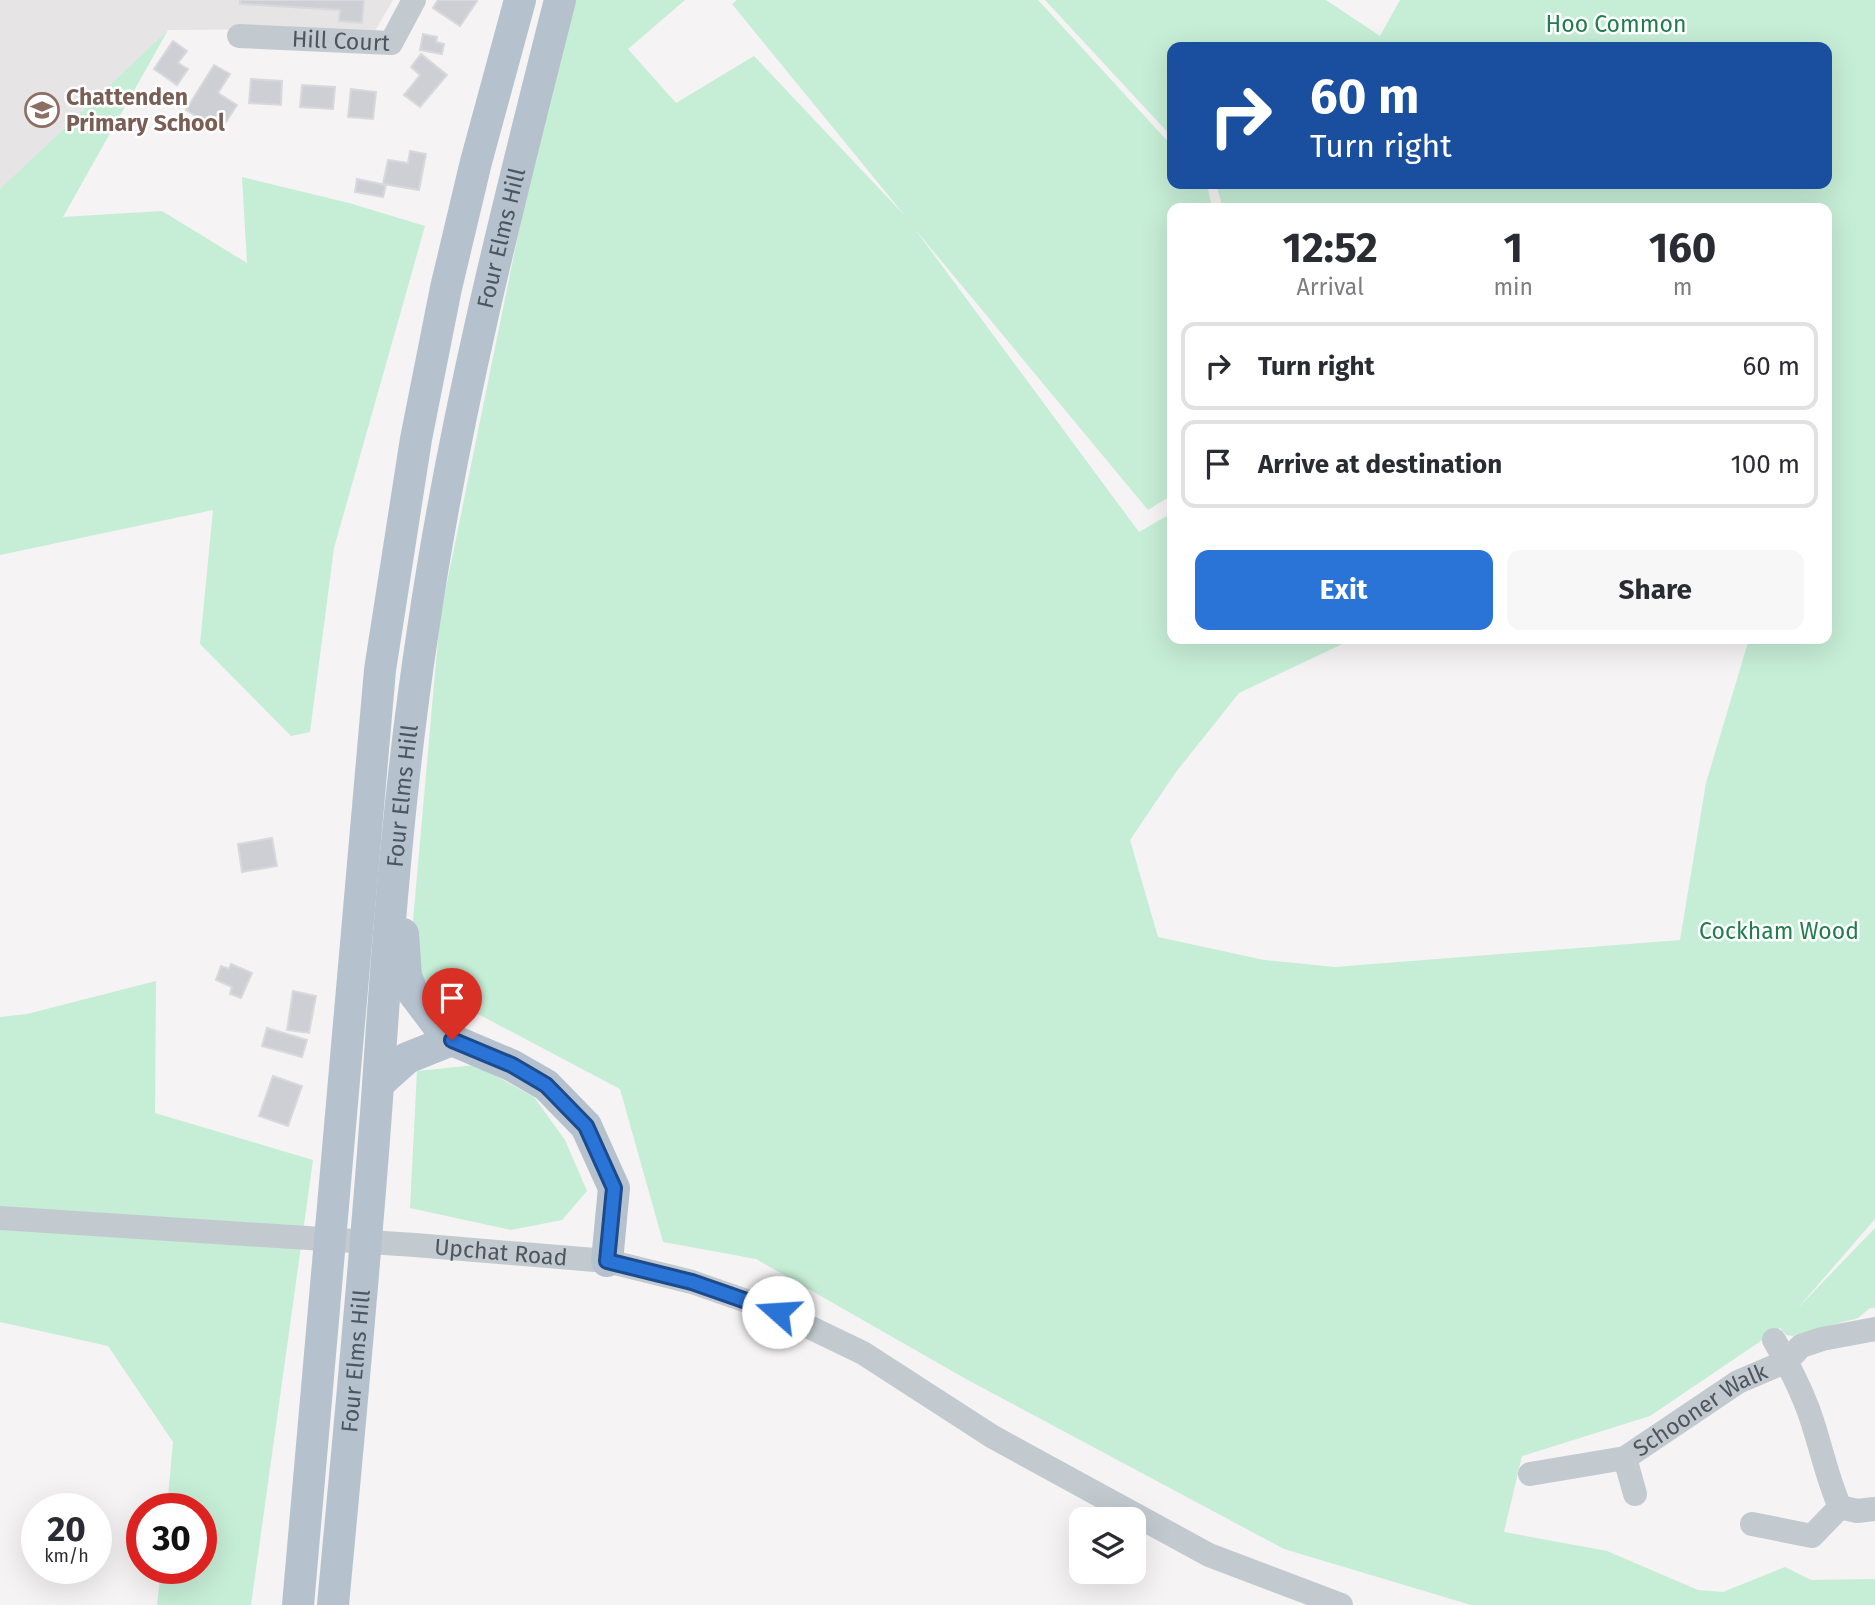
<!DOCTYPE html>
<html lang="en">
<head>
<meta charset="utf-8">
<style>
  body { margin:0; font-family:"Fira Sans",sans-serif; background:#f7f7f7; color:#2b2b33; height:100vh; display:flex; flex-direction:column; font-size:26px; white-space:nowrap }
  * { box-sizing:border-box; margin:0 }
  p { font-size:23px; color:#7c7c81 }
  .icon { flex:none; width:38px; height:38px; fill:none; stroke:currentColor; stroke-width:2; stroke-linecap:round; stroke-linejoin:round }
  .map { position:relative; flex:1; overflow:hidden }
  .details { position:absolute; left:1167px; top:203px; width:665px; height:441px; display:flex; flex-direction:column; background:#fff; border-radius:14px; box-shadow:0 7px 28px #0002 }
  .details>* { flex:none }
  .guide { position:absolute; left:1167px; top:42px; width:665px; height:147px; border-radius:14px; box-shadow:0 7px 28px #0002; background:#1a4fa0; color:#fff; overflow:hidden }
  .controls { position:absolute; left:1069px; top:1507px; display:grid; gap:14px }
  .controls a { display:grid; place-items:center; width:77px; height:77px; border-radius:14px; background:#fff; box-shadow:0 7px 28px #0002; font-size:35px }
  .speed { position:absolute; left:21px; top:1493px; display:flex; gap:14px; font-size:35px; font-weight:700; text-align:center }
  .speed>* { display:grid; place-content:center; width:91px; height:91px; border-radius:50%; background:#fff; box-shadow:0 7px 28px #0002; line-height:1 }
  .speed small { font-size:18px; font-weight:400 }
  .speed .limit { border:10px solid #d22; background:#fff; color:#111 }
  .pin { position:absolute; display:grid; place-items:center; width:60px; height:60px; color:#fff; margin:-72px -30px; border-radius:50% 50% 50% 0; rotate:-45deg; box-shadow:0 0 7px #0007 }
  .pin .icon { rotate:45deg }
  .me { position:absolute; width:77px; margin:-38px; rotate:289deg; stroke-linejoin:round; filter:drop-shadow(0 0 5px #0008) }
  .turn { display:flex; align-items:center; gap:24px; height:147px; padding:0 28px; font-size:32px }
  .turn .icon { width:91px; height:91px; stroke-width:2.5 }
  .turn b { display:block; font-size:49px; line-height:60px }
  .eta { display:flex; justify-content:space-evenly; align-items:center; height:119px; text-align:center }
  .eta b { font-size:42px; font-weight:700; line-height:49px }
  .primary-button { display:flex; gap:14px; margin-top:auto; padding:14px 28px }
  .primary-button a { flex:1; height:80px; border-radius:14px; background:#2a74d7; color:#fff; font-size:28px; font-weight:700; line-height:80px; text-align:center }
  .primary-button a+a { background:#f7f7f7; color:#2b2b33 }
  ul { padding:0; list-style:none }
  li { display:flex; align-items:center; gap:21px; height:88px; margin:0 14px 10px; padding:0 14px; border:4px solid #e1e1e2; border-radius:14px }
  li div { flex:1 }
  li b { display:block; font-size:26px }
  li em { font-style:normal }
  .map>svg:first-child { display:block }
  .education { fill:#e6e4e4 }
  .green { fill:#c6edd6 }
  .building { fill:#cdcfd4; stroke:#d7d9dd; stroke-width:2 }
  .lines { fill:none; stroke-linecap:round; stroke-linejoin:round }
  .minor { stroke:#c2cad0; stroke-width:24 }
  .major { stroke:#b5c2ce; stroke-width:32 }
  .route-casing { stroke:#1b4b8c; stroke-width:18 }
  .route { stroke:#2a74d7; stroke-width:12 }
  .labels { text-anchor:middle; stroke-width:5; stroke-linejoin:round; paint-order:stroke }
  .park-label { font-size:23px; fill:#207d4f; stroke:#fff }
  .street-label { font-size:23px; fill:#4c565f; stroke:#fff }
  .education-label { font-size:23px; font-weight:bold; fill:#785e54; stroke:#fff; text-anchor:start }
</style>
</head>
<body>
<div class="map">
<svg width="1875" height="1605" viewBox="0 0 1875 1605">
  <rect width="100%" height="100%" fill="#f5f3f3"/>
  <path class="education" d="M 0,0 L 393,0 L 375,31 L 291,29 L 168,30 L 0,189 Z"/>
  <path class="green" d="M 566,0 L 685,0 L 628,49 L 676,103 L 754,56 L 906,217 L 732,4 L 737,0 L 1038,0 L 1172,146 L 1172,184 L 1207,184 L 1212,208 L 1172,208 L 1172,495 L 1148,510 L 914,228 L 1139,532 L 1172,513 L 1172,639 L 1353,639 L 1239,693 L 1176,772 L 1130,840 L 1158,937 L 1264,960 L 1335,967 L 1680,940 L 1706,783 L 1749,639 L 1827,639 L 1827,208 L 1223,208 L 1216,184 L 1827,184 L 1827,47 L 1172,47 L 1172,137 L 1045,0 L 1326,0 L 1380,36 L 1400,0 L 1875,0 L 1875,1219 L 1797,1309 L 1875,1228 L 1875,1308 L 1870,1308 L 1858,1318 L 1792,1336 L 1786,1335 L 1780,1328 L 1650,1416 L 1522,1456 L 1504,1532 L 1607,1551 L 1698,1590 L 1723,1592 L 1785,1567 L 1811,1580 L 1875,1579 L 1875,1605 L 1471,1605 L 1284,1549 L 966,1379 L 756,1259 L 663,1242 L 620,1089 L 408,977 L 440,617 Z
    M 168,30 L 63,217 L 162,211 L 247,263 L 242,177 L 349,203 L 425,226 L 334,548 L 310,732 L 291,736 L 200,644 L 213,510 L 0,555 L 0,189 Z
    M 156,981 L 155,1113 L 313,1160 L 251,1605 L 157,1605 L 161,1568 L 201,1568 L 201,1508 L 167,1508 L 173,1442 L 108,1346 L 0,1322 L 0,1017 L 27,1014 Z
    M 476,1065 L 534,1097 L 565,1140 L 587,1191 L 562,1220 L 511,1230 L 410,1208 L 417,1071 Z"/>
  <path class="building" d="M 240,0 L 364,0 L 362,23 L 339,21 L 340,10 L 240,4 Z
    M 438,0 L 476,0 L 477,1 L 460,26 L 433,8 Z
    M 423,34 L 437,37 L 436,42 L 444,44 L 442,54 L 420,50 Z
    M 173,41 L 187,51 L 178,63 L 188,69 L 177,85 L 154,69 Z
    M 421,54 L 447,75 L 420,107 L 404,95 L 420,75 L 411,67 Z
    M 214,65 L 230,74 L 218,93 L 237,105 L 226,122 L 217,116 L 211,125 L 186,110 Z
    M 251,79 L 282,81 L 281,105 L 249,103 Z
    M 302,85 L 335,87 L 333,109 L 300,107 Z
    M 351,89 L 376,92 L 373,119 L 348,117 Z
    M 410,151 L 426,154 L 419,190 L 383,184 L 388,160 L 408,163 Z
    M 357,179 L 386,185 L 383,197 L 355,192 Z
    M 272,838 L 277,866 L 242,872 L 238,844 Z
    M 231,964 L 252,973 L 241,998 L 230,994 L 232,987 L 216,980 L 221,966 L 229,969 Z
    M 293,991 L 316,996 L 309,1033 L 287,1030 Z
    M 267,1028 L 307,1040 L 302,1057 L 262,1046 Z
    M 273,1076 L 302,1086 L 288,1126 L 259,1116 Z"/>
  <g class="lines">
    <g class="minor">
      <path id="s1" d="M 239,36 L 391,43 L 414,0"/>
      <path id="s2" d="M 0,1218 L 415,1245 L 607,1261 L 692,1282 L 778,1312 L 863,1353 L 993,1437 L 1209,1555 L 1341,1605"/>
      <path d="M 1774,1340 C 1787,1362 1799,1385 1808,1409 C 1820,1441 1826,1476 1840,1507 L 1857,1511 L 1875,1509"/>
      <path d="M 1625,1458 L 1635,1494"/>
      <path id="s3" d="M 1530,1474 L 1625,1458 L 1738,1382 L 1787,1361 L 1801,1346 L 1822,1339 L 1875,1329"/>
      <path d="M 1752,1524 L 1812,1536 L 1840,1507"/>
    </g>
    <g class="major">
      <path d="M 403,934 L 406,976 L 412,991 L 440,1028 L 452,1040 L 511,1065 L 546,1085 L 586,1126 L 614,1188 L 607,1261"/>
      <path d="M 378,1084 L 407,1058 L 452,1040"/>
      <path d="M 298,1605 L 380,670 L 416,439 L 446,288 L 476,162 L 520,0"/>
      <path id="s4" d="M 333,1605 C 349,1432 366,1258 378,1085 C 388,933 400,780 423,630 C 454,417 507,208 560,0"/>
    </g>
  </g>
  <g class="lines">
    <g class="route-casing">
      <path id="route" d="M 452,1040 L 512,1065 L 546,1085 L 586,1126 L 614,1188 L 607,1261 L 692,1282 L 778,1312"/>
    </g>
    <use href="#route" class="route"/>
  </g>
  <defs>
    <g id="school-ring" transform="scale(1.75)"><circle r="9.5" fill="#fff" stroke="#8d6e63" stroke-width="1.5"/><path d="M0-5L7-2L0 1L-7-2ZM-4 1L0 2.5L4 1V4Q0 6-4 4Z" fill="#8d6e63"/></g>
  </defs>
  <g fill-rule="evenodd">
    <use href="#school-ring" x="42" y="110"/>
  </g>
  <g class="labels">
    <g class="park-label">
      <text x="1616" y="32">Hoo Common</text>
      <text x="1779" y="939">Cockham Wood</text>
    </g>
    <g class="street-label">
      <text dy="8" stroke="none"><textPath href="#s1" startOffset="102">Hill Court</textPath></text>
      <text dy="8" stroke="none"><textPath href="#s4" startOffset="1379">Four Elms Hill</textPath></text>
      <text dy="8" stroke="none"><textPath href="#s4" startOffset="812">Four Elms Hill</textPath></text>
      <text dy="8" stroke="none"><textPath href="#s2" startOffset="502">Upchat Road</textPath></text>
      <text dy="8" stroke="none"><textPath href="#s4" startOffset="245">Four Elms Hill</textPath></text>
      <text dy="8" stroke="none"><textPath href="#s3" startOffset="186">Schooner Walk</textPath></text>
    </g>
    <g class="education-label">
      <text x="66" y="105">Chattenden<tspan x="66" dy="26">Primary School</tspan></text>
    </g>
  </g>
</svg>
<div class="controls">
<a><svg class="icon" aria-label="layers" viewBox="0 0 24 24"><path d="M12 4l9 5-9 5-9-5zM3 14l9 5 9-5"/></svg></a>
</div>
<div class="speed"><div>20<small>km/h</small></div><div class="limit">30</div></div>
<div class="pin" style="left:452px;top:1040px;background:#d93025"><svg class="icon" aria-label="arrive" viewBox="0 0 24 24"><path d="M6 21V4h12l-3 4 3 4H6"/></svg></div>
<svg class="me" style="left:778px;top:1312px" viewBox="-20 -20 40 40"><circle r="19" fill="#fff"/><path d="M0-13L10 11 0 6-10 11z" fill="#2a74d7"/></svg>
<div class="guide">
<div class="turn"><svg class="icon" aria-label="right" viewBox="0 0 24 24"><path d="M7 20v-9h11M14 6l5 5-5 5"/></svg><div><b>60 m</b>Turn right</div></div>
</div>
<section class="details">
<div class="eta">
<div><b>12:52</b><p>Arrival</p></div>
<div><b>1</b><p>min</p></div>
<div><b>160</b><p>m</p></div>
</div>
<ul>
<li><svg class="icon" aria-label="right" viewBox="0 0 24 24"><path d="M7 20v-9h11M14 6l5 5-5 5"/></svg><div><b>Turn right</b></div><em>60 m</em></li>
<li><svg class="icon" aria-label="arrive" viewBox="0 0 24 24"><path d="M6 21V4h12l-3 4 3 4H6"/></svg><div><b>Arrive at destination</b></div><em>100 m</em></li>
</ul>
<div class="primary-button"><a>Exit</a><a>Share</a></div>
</section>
</div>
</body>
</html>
